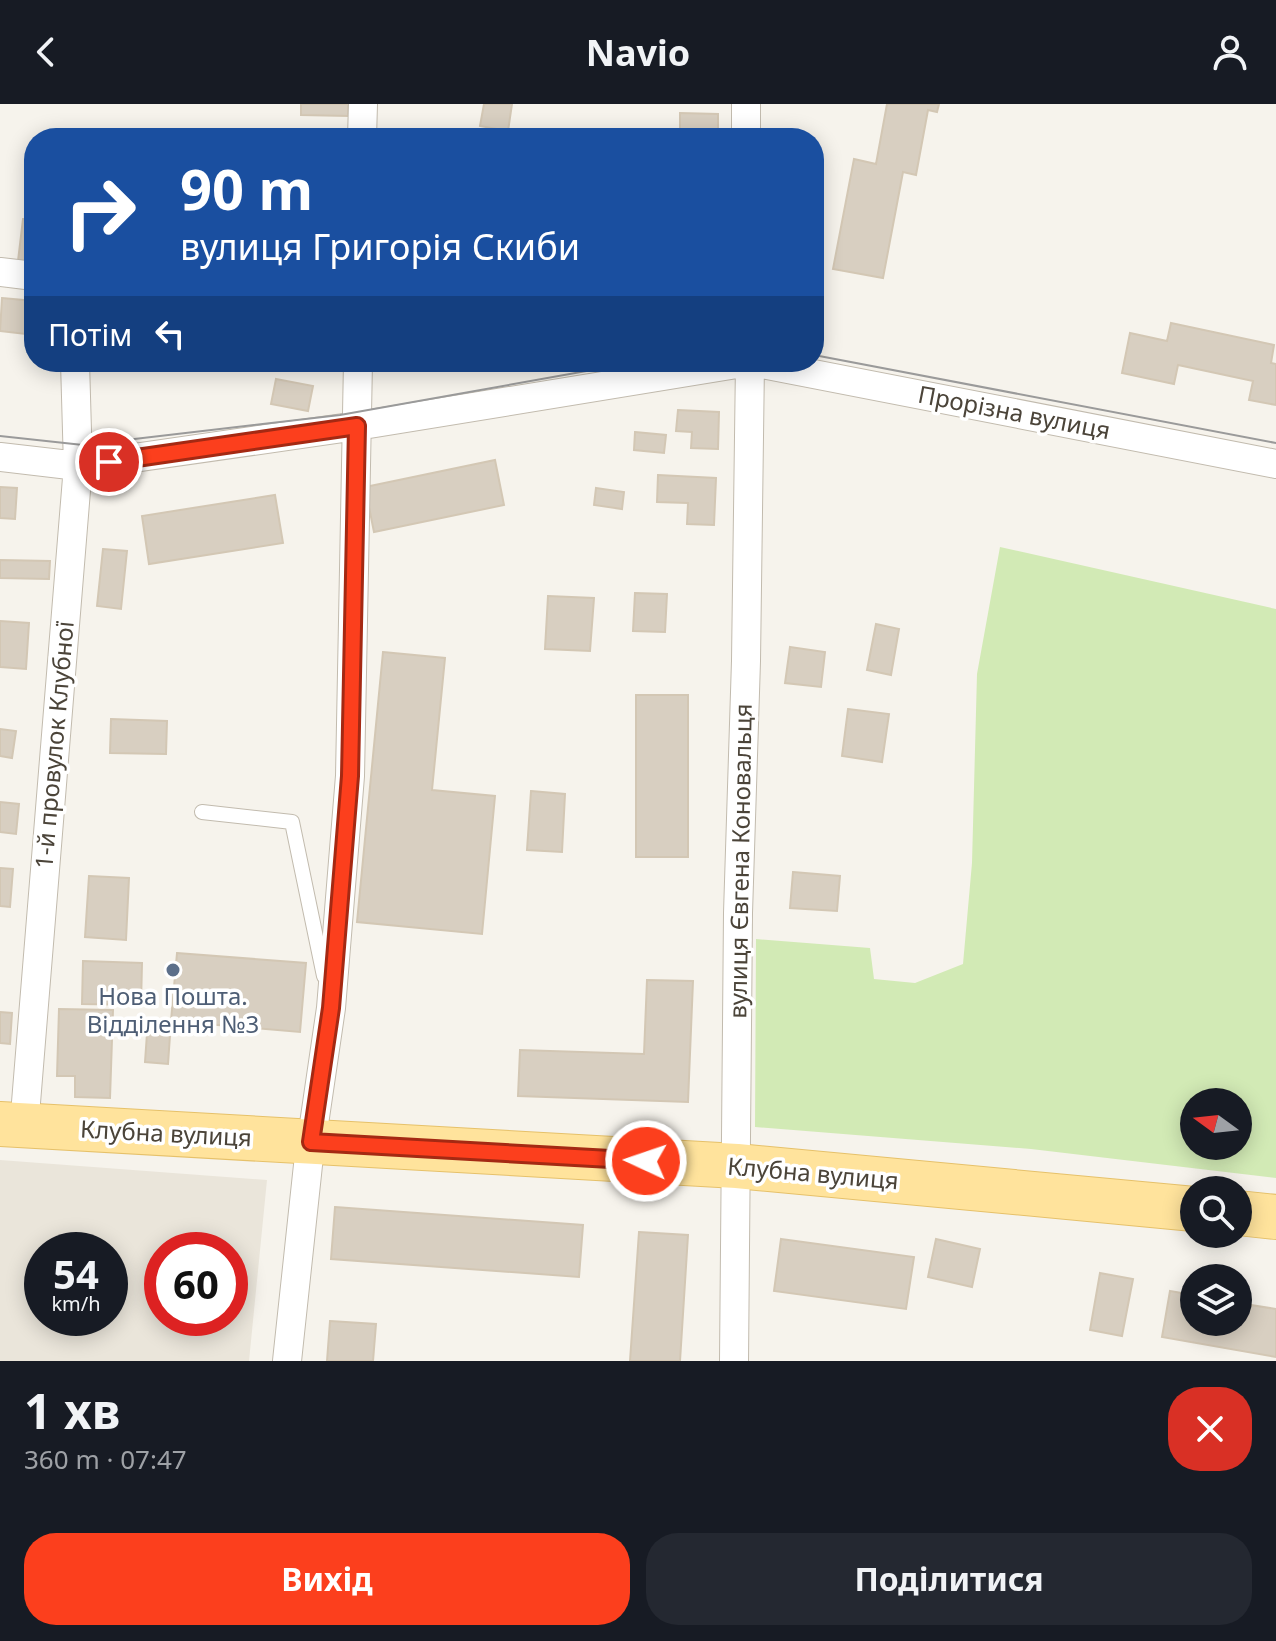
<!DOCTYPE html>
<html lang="uk">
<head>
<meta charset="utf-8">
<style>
  body { margin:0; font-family:"Noto Sans",sans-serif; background:#242831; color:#f1f3f6; height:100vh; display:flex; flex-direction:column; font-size:30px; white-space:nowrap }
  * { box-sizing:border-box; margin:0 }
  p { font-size:26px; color:#9ea1a6 }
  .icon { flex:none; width:44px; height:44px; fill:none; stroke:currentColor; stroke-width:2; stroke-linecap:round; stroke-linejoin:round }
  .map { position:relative; height:1257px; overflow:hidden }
  .panel { display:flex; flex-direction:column; background:#171b24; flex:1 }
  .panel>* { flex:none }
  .top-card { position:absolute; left:24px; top:24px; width:800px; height:244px; border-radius:32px; box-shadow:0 4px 20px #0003; background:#1a4fa0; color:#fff; overflow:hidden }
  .needle { width:52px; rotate:285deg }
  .tools { position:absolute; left:1180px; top:984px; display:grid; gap:16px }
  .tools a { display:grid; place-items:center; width:72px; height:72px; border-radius:50%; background:#171b24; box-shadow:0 4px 20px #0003; font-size:40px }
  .speed { position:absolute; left:24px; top:1128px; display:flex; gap:16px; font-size:40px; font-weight:700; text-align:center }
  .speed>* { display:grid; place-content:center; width:104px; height:104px; border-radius:50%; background:#171b24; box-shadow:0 4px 20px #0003; line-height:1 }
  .speed small { font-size:20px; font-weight:400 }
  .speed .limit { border:12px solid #d22; background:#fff; color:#111 }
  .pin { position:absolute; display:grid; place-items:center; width:68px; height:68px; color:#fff; margin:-34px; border:4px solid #fff; border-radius:50%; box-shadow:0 2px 8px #0007 }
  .me { position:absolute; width:88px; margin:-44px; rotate:273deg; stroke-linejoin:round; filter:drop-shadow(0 0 6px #0008) }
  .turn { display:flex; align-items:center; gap:28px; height:168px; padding:0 24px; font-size:36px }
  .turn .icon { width:104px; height:104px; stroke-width:2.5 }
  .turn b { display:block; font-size:56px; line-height:68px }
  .then { display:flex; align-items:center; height:76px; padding:0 24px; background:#0003; gap:16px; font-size:30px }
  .round { display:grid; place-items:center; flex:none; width:84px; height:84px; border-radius:32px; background:#242831 }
  .summary { display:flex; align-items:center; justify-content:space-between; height:136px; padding:0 24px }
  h1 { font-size:48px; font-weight:700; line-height:60px }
  .cta { display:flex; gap:16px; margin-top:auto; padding:16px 24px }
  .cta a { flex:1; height:92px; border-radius:32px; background:#fc3f1d; color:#fff; font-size:32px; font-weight:700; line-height:92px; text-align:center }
  .cta a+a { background:#242831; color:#f1f3f6 }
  header { display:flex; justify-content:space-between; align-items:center; height:104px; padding:0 24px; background:#171b24; font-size:36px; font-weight:700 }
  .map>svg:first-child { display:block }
  .residential { fill:#eae5da; fill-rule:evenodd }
  .park { fill:#d2eab5; fill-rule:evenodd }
  .building { fill:#d8cfc1; stroke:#d3c7b4; stroke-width:2 }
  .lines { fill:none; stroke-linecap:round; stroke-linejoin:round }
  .lane-casing { stroke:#c2bbae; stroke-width:16 }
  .street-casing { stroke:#c2bbae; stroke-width:30 }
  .primary-casing { stroke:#e6c16a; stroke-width:46 }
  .lane { stroke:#fff; stroke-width:14 }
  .street { stroke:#fff; stroke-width:28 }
  .primary { stroke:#ffe39c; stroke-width:44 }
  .tram { stroke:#9a9a9a; stroke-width:2 }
  .route-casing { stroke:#a42913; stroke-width:20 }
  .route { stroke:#fc3f1d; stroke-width:14 }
  .service-dot { fill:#5c6f8a; stroke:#fff; stroke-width:3 }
  .labels { text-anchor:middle; stroke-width:7; stroke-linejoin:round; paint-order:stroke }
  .street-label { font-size:24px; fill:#4b4439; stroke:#fff }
  .service-label { font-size:24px; fill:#4e5e75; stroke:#fff }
</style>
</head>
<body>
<header><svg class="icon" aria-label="back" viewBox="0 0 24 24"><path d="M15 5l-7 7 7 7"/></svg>Navio<svg class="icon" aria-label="person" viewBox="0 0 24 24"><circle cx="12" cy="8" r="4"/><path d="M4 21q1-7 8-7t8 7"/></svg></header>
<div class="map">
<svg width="1276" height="1257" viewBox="0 0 1276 1257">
  <rect width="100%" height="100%" fill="#f6f3ec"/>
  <path class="residential" d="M 0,1056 L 267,1076 L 249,1257 L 0,1257 ZM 42,1146 L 110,1146 L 110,1214 L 42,1214 ZM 162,1146 L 230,1146 L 230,1214 L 162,1214 Z"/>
  <path class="park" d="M 1000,443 L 1276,505 L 1276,1074 L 1031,1045 L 755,1023 L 756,835 L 870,844 L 874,875 L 915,879 L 963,860 L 972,759 L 977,570 ZM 1194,998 L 1238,998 L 1238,1042 L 1194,1042 Z"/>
  <path class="building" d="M 301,0 L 348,0 L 348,12 L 301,11 Z
    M 484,0 L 512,0 L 508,27 L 480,22 Z
    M 887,0 L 939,0 L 937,8 L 928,6 L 916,71 L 903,68 L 883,174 L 833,165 L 854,55 L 876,60 Z
    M 680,9 L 718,10 L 718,34 L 680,34 Z
    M 23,115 L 34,116 L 34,159 L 18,157 Z
    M 2,194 L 34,197 L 34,231 L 0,227 Z
    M 1171,219 L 1274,241 L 1271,259 L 1276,260 L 1276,301 L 1249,296 L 1253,277 L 1178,261 L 1174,280 L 1122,269 L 1130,229 L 1167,237 Z
    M 468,258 L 490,258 L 490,265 L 468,264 Z
    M 276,275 L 313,282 L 308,307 L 271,300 Z
    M 678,306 L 719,308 L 718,345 L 691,344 L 692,328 L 676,327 Z
    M 635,328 L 666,331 L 664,349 L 634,346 Z
    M 495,356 L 504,401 L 374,428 L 365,383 Z
    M 658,371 L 716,374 L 714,421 L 687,420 L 688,399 L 657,398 Z
    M 0,383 L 17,384 L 15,415 L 0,414 Z
    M 596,384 L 624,388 L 622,405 L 594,401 Z
    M 275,391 L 283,439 L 149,460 L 142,412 Z
    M 103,445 L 127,447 L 121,505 L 97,502 Z
    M 0,456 L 50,457 L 49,475 L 0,474 Z
    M 635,489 L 667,490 L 665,528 L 633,527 Z
    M 548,492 L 594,494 L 590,547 L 545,545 Z
    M 0,517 L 29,519 L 26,565 L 0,563 Z
    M 876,520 L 899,525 L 891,571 L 867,566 Z
    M 790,543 L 825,548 L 821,583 L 785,579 Z
    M 383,548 L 445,554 L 432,686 L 495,692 L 482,830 L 357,818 Z
    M 636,591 L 688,591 L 688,753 L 636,753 Z
    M 848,605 L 889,610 L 882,658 L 842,652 Z
    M 111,615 L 167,617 L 166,650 L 110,649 Z
    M 0,625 L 16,627 L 12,654 L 0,652 Z
    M 531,687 L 565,690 L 562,748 L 527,746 Z
    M 0,698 L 19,700 L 16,730 L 0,728 Z
    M 0,764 L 13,765 L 10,803 L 0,802 Z
    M 793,768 L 840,772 L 837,807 L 790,804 Z
    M 89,772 L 129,774 L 126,836 L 85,833 Z
    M 177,849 L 306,859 L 300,928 L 171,917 Z
    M 83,857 L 142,859 L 141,901 L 82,900 Z
    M 647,876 L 693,877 L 688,998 L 518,992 L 520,946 L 644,950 Z
    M 59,905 L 113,906 L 110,994 L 75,993 L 75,972 L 57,972 Z
    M 0,908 L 12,909 L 10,940 L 0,939 Z
    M 148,915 L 171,917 L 168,960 L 145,958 Z
    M 335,1103 L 583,1121 L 579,1173 L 331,1155 Z
    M 639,1128 L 688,1131 L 680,1257 L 630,1257 Z
    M 781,1135 L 914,1153 L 906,1205 L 774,1187 Z
    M 936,1135 L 980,1145 L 972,1183 L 928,1173 Z
    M 1100,1169 L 1133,1175 L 1122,1232 L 1090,1226 Z
    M 1170,1187 L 1194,1191 L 1194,1218 L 1238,1218 L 1238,1199 L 1276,1205 L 1276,1253 L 1162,1233 Z
    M 330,1217 L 376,1220 L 373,1257 L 327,1257 Z"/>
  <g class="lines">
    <g class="lane-casing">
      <path id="lane" d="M 202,708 L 292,718 L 324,872"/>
    </g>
    <g class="street-casing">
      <path id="street" d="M 746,0 L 746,34
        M 362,34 L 363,0
        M 0,168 L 34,172
        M 752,258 L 1276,360
        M 0,353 L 78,362 L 357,322 L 749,258
        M 24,1023 L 78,362 L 75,258
        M 287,1257 L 308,1061 L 331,904 L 350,672 L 358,258
        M 734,1257 L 738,809 L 746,557 L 750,258"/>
    </g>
    <g class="primary-casing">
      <path id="primary" d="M 0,1020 L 737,1062 L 1194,1105
        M 1238,1109 L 1276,1113"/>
    </g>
    <use href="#lane" class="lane"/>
    <use href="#street" class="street"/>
    <use href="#primary" class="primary"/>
    <path class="tram" d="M 814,251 L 1276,339
      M 0,332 L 83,341 L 340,311 L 637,258"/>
  </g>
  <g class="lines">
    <g class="route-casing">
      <path id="route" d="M 109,358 L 357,322 L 350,672 L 331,904 L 311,1038 L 646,1057"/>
    </g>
    <use href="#route" class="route"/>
  </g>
  <circle class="service-dot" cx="173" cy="866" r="8"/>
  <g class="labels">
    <g class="street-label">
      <text transform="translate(1014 309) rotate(11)" y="8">Прорізна вулиця</text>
      <text transform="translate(55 641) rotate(-85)" y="8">1-й провулок Клубної</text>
      <text transform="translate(741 757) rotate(-89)" y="8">вулиця Євгена Коновальця</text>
      <text transform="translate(166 1030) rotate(3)" y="8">Клубна вулиця</text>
      <text transform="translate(813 1070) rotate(5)" y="8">Клубна вулиця</text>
    </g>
    <g class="service-label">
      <text x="173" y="901">Нова Пошта.<tspan x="173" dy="28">Відділення №3</tspan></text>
    </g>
  </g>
</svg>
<div class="tools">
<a><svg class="needle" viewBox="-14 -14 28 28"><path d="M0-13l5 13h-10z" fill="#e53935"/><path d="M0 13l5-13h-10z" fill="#9ea1a6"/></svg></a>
<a><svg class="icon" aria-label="search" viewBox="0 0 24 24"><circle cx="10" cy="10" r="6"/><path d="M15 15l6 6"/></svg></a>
<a><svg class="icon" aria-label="layers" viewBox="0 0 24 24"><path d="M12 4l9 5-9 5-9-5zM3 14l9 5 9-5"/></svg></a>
</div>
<div class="speed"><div>54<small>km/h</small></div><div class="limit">60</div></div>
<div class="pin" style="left:109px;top:358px;background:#d93025"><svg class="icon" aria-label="arrive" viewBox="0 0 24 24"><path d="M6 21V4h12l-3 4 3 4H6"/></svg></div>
<svg class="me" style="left:646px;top:1057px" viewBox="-20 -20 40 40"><circle r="17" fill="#fc3f1d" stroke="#fff" stroke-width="3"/><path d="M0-11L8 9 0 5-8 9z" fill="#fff"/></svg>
<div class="top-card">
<div class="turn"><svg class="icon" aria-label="right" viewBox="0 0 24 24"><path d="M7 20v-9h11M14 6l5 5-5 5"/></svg><div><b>90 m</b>вулиця Григорія Скиби</div></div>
<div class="then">Потім<svg class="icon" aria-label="left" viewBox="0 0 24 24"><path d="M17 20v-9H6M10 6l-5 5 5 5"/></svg></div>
</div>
</div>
<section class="panel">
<div class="summary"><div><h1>1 хв</h1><p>360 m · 07:47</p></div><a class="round" style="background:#d93025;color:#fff"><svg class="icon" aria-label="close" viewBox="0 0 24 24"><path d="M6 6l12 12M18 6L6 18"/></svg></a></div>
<div class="cta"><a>Вихід</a><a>Поділитися</a></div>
</section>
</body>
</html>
